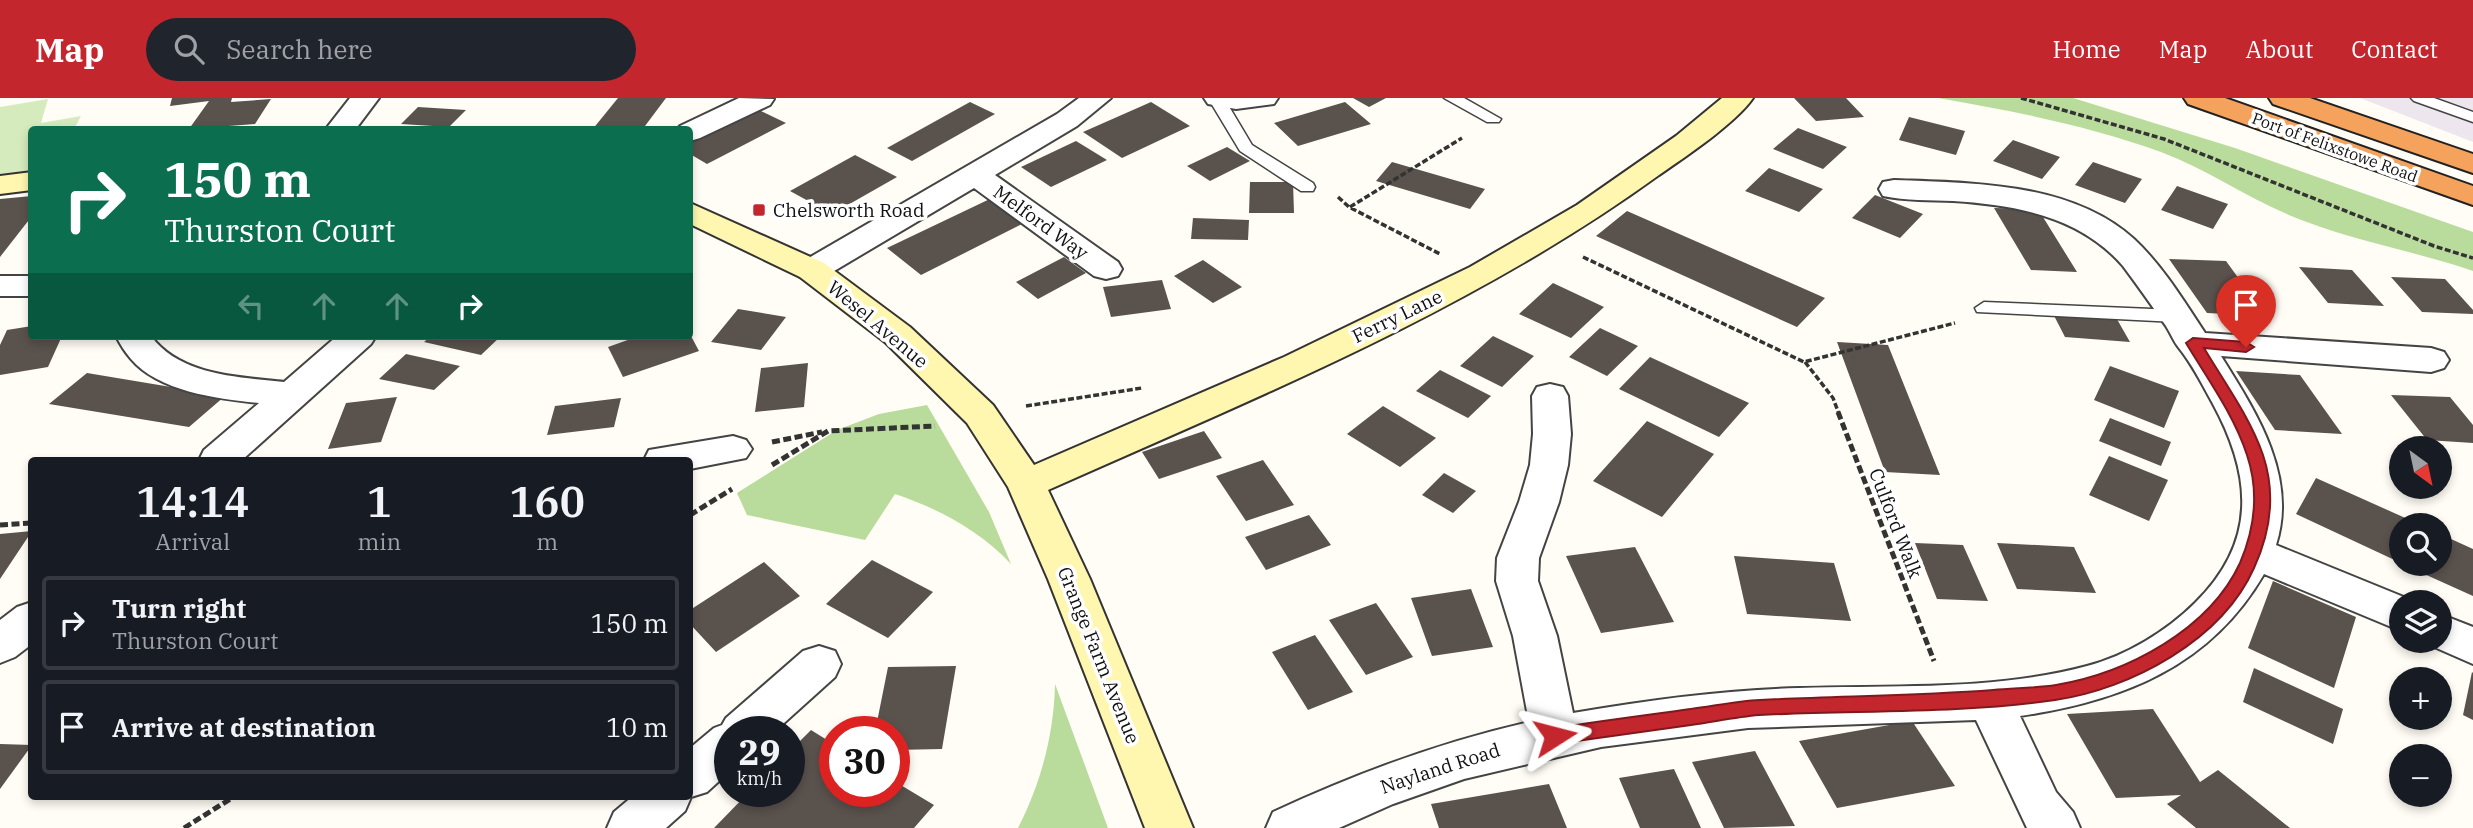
<!DOCTYPE html>
<html lang="en">
<head>
<meta charset="utf-8">
<style>
  body { margin:0; font-family:"IBM Plex Serif",serif; background:#20242c; color:#f1f3f6; height:100vh; display:flex; flex-direction:column; font-size:26px; white-space:nowrap }
  * { box-sizing:border-box; margin:0 }
  p { font-size:23px; color:#9ea1a6 }
  .icon { flex:none; width:38px; height:38px; fill:none; stroke:currentColor; stroke-width:2; stroke-linecap:round; stroke-linejoin:round }
  .map { position:relative; flex:1; overflow:hidden }
  .panel { position:absolute; left:28px; top:359px; width:665px; height:343px; display:flex; flex-direction:column; background:#171b24; border-radius:7px; box-shadow:0 4px 10px #0003 }
  .panel>* { flex:none }
  .top-card { position:absolute; left:28px; top:28px; width:665px; height:214px; border-radius:7px; box-shadow:0 4px 10px #0003; background:#0b6e4f; color:#fff; overflow:hidden }
  .needle { width:46px; rotate:147deg }
  .buttons { position:absolute; left:2389px; top:338px; display:grid; gap:14px }
  .buttons a { display:grid; place-items:center; width:63px; height:63px; border-radius:50%; background:#171b24; box-shadow:0 4px 10px #0003; font-size:35px }
  .speed { position:absolute; left:714px; top:618px; display:flex; gap:14px; font-size:35px; font-weight:700; text-align:center }
  .speed>* { display:grid; place-content:center; width:91px; height:91px; border-radius:50%; background:#171b24; box-shadow:0 4px 10px #0003; line-height:1 }
  .speed small { font-size:18px; font-weight:400 }
  .speed .limit { border:10px solid #d22; background:#fff; color:#111 }
  .pin { position:absolute; display:grid; place-items:center; width:60px; height:60px; color:#fff; margin:-72px -30px; border-radius:50% 50% 50% 0; rotate:-45deg; box-shadow:0 0 7px #0007 }
  .pin .icon { rotate:45deg }
  .me { position:absolute; width:77px; margin:-38px; rotate:81deg; stroke-linejoin:round; filter:drop-shadow(0 0 5px #0008) }
  .turn { display:flex; align-items:center; gap:24px; height:147px; padding:0 21px; font-size:32px }
  .turn .icon { width:91px; height:91px; stroke-width:2.5 }
  .turn b { display:block; font-size:49px; line-height:60px }
  .lanes { display:flex; align-items:center; height:66px; padding:0 21px; background:#0003; justify-content:center; gap:35px; direction:ltr }
  .lanes .off { opacity:.35 }
  .eta { display:flex; justify-content:space-evenly; align-items:center; height:119px; text-align:center }
  .eta b { font-size:42px; font-weight:600; line-height:49px }
  ul { padding:0; list-style:none }
  li { display:flex; align-items:center; gap:21px; height:94px; margin:0 14px 10px; padding:0 7px; border:4px solid #363941; border-radius:7px }
  li div { flex:1 }
  li b { display:block; font-size:26px }
  li em { font-style:normal }
  header { display:flex; align-items:center; gap:42px; box-sizing:border-box; height:98px; padding:0 35px; background:#c4262e; color:#fff }
  header strong { font-size:33px }
  nav { display:flex; gap:38px; margin-inline-start:auto; font-size:24px }
  .search { width:490px; height:63px; background:#20242c; display:flex; align-items:center; gap:18px; box-sizing:border-box; padding:0 24px; border-radius:38px; color:#9ea1a6; font-size:26px }
  .map>svg:first-child { display:block }
  .industrial { fill:#eee6ef }
  .green { fill:#d5ebbd }
  .forest { fill:#b9dc9c }
  .building { fill:#5a524d }
  .lines { fill:none; stroke-linecap:round; stroke-linejoin:round }
  .lane-casing { stroke:#444; stroke-width:3 }
  .street-casing { stroke:#444; stroke-width:4 }
  .secondary-casing { stroke:#333; stroke-width:4 }
  .highway-casing { stroke:#222; stroke-width:4 }
  .path-far1 { stroke:#333; stroke-width:3.5; stroke-dasharray:6 2.5; stroke-linecap:butt }
  .path { stroke:#333; stroke-width:5; stroke-dasharray:8 3.5; stroke-linecap:butt }
  .lane { fill:#fff; fill-rule:evenodd }
  .street { fill:#fff; fill-rule:evenodd }
  .secondary { fill:#fff6b0; fill-rule:evenodd }
  .highway { fill:#f5a25d; fill-rule:evenodd }
  .route { fill:#c4262e; stroke:#7f191e; stroke-width:2 }
  .poi-dot { fill:#c4262e; stroke:#fff; stroke-width:2.5 }
  .labels { text-anchor:middle; stroke-width:7; stroke-linejoin:round; paint-order:stroke }
  .far-street-label { font-size:16px; fill:#111; stroke:#fff }
  .poi-label { font-size:19px; fill:#111; stroke:#fff; text-anchor:start }
  .street-label { font-size:19px; fill:#111; stroke:#fff }
</style>
</head>
<body>
<header>
<strong>Map</strong>
<div class="search"><svg class="icon" aria-label="search" viewBox="0 0 24 24"><circle cx="10" cy="10" r="6"/><path d="M15 15l6 6"/></svg>Search here</div>
<nav><a>Home</a><a>Map</a><a>About</a><a>Contact</a></nav>
</header>
<div class="map">
<svg width="2473" height="730" viewBox="0 0 2473 730">
  <rect width="100%" height="100%" fill="#fffdf5"/>
  <path class="industrial" d="M 2360,0 L 2473,0 L 2473,44 Z"/>
  <path class="green" d="M 48,1 L 41,25 L 81,18 L 74,31 L 32,32 L 31,72 L 0,77 L 0,9 Z"/>
  <path class="forest" d="M 1938,0 L 2073,0 L 2235,50 L 2473,134 L 2473,173 C 2418,154 2359,144 2304,123 C 2255,105 2211,73 2161,54 C 2090,28 2013,13 1938,0 Z
    M 927,307 L 989,414 L 1011,466 C 979,432 939,411 895,396 L 865,442 L 747,417 L 737,395 L 837,332 L 879,316 Z
    M 1055,586 L 1108,730 L 1018,730 C 1041,685 1054,636 1055,586 Z"/>
  <path class="building" d="M 172,0 L 232,0 L 231,4 L 271,1 L 255,26 L 189,31 L 209,3 L 170,8 Z
    M 618,0 L 666,0 L 642,32 L 592,32 Z
    M 1353,0 L 1386,0 L 1369,9 Z
    M 1794,0 L 1846,0 L 1864,19 L 1816,23 Z
    M 970,4 L 995,16 L 912,63 L 887,50 Z
    M 1151,4 L 1190,28 L 1122,60 L 1083,34 Z
    M 1345,4 L 1371,26 L 1298,48 L 1274,25 Z
    M 418,9 L 466,12 L 449,29 L 401,26 Z
    M 757,11 L 786,25 L 707,66 L 690,56 L 690,45 Z
    M 1909,19 L 1965,33 L 1956,57 L 1899,42 Z
    M 1798,30 L 1847,49 L 1823,71 L 1773,51 Z
    M 2013,42 L 2060,59 L 2042,81 L 1993,63 Z
    M 1076,43 L 1107,62 L 1051,89 L 1021,69 Z
    M 1227,49 L 1250,63 L 1210,83 L 1187,68 Z
    M 855,57 L 897,79 L 832,116 L 790,93 Z
    M 1392,64 L 1485,91 L 1470,111 L 1376,83 Z
    M 2093,64 L 2142,81 L 2125,105 L 2075,87 Z
    M 1769,70 L 1823,91 L 1799,114 L 1745,93 Z
    M 1250,84 L 1293,84 L 1294,115 L 1249,115 Z
    M 2177,88 L 2228,106 L 2213,131 L 2161,112 Z
    M 1875,97 L 1923,116 L 1900,140 L 1852,120 Z
    M 32,98 L 32,118 L 0,159 L 0,101 Z
    M 994,99 L 1028,123 L 921,177 L 887,150 Z
    M 1994,110 L 2038,111 L 2077,174 L 2031,172 Z
    M 1627,113 L 1825,200 L 1797,229 L 1596,138 Z
    M 1193,120 L 1249,122 L 1248,142 L 1191,141 Z
    M 1064,159 L 1086,175 L 1038,201 L 1016,184 Z
    M 2169,161 L 2226,163 L 2266,218 L 2207,215 Z
    M 1203,162 L 1242,189 L 1213,205 L 1174,178 Z
    M 2299,169 L 2352,172 L 2384,208 L 2328,205 Z
    M 2391,179 L 2445,181 L 2473,212 L 2473,216 L 2422,214 Z
    M 1162,182 L 1171,211 L 1111,219 L 1103,189 Z
    M 1553,185 L 1604,209 L 1571,240 L 1519,216 Z
    M 2048,206 L 2110,209 L 2130,244 L 2065,239 Z
    M 738,211 L 786,219 L 761,252 L 711,244 Z
    M 32,228 L 32,238 L 62,238 L 48,269 L 0,277 L 0,247 L 7,232 Z
    M 1600,230 L 1638,248 L 1607,278 L 1569,259 Z
    M 431,238 L 501,238 L 481,257 L 424,244 Z
    M 639,238 L 691,238 L 699,253 L 623,279 L 608,249 Z
    M 1493,238 L 1534,258 L 1502,289 L 1460,268 Z
    M 1837,244 L 1888,247 L 1940,377 L 1885,374 Z
    M 406,256 L 460,268 L 434,292 L 379,281 Z
    M 1650,259 L 1749,305 L 1719,339 L 1619,291 Z
    M 808,265 L 804,309 L 755,314 L 761,270 Z
    M 2110,268 L 2179,293 L 2164,330 L 2094,302 Z
    M 1440,272 L 1491,298 L 1468,320 L 1416,293 Z
    M 2236,273 L 2300,277 L 2342,336 L 2275,332 Z
    M 87,275 L 225,298 L 189,329 L 49,306 Z
    M 2391,297 L 2450,299 L 2473,327 L 2473,345 L 2427,342 Z
    M 397,299 L 381,344 L 328,351 L 346,305 Z
    M 621,300 L 614,329 L 547,337 L 555,308 Z
    M 1383,308 L 1436,340 L 1400,369 L 1347,336 Z
    M 2110,320 L 2171,344 L 2161,368 L 2099,343 Z
    M 1647,323 L 1714,356 L 1662,419 L 1593,383 Z
    M 1204,333 L 1222,360 L 1159,381 L 1142,354 Z
    M 2109,358 L 2168,382 L 2149,423 L 2089,397 Z
    M 1263,362 L 1294,407 L 1246,423 L 1216,378 Z
    M 1444,375 L 1476,393 L 1453,415 L 1422,397 Z
    M 2316,380 L 2421,427 L 2401,427 L 2401,465 L 2296,416 Z
    M 1309,417 L 1331,447 L 1266,472 L 1245,439 Z
    M 32,433 L 0,481 L 0,436 Z
    M 2440,436 L 2473,451 L 2473,498 L 2402,466 L 2440,466 Z
    M 1915,445 L 1963,447 L 1988,503 L 1937,501 Z
    M 1997,445 L 2074,449 L 2096,495 L 2017,491 Z
    M 1635,449 L 1674,524 L 1601,535 L 1566,458 Z
    M 1734,458 L 1834,465 L 1851,523 L 1747,516 Z
    M 872,462 L 933,494 L 888,540 L 826,506 Z
    M 764,464 L 800,498 L 716,554 L 690,526 L 690,512 Z
    M 2273,483 L 2356,519 L 2334,590 L 2248,550 Z
    M 1471,491 L 1493,549 L 1432,558 L 1411,500 Z
    M 1376,505 L 1413,559 L 1366,577 L 1329,522 Z
    M 1315,537 L 1353,594 L 1308,612 L 1272,554 Z
    M 956,568 L 942,651 L 894,652 L 894,634 L 875,634 L 888,569 Z
    M 2254,570 L 2343,611 L 2333,646 L 2243,604 Z
    M 2472,574 L 2473,575 L 2473,622 L 2463,617 Z
    M 2153,611 L 2200,684 L 2218,672 L 2290,730 L 2196,730 L 2167,706 L 2181,697 L 2116,700 L 2067,616 Z
    M 1912,623 L 1955,688 L 1837,710 L 1799,643 Z
    M 811,632 L 835,647 L 835,693 L 894,693 L 894,683 L 934,707 L 914,730 L 714,730 L 750,693 L 789,693 L 789,654 Z
    M 0,646 L 32,647 L 0,691 Z
    M 1755,653 L 1795,728 L 1724,730 L 1692,664 Z
    M 1674,671 L 1701,730 L 1640,730 L 1619,680 Z
    M 1549,686 L 1567,730 L 1439,730 L 1431,706 Z"/>
  <g class="lines">
    <g class="lane-casing">
      <path id="lane" d="M 1208,0 L 1224,0 L 1252,47 L 1313,85 L 1315,89 L 1313,93 L 1301,93 L 1240,53 Z
        M 1444,0 L 1464,0 L 1501,21 L 1499,24 L 1487,24 Z
        M 2411,0 L 2434,0 L 2473,14 L 2473,24 L 2414,3 Z
        M 1984,204 L 2176,212 L 2185,218 L 2176,224 L 1977,214 L 1975,210 Z"/>
    </g>
    <g class="street-casing">
      <path id="street" d="M 350,0 L 379,0 L 355,32 L 325,32 Z
        M 739,0 L 774,1 L 770,7 L 700,40 L 690,43 L 690,32 L 677,32 L 680,28 Z
        M 1079,0 L 1111,0 L 1077,28 L 995,77 L 1118,164 L 1122,171 L 1118,178 L 1106,181 L 1094,178 L 974,90 L 824,179 L 812,182 L 800,179 L 796,172 L 800,165 L 1057,16 Z
        M 1204,0 L 1278,0 L 1274,6 L 1236,11 L 1208,6 Z
        M 1894,82 C 1973,85 2071,84 2134,141 C 2162,167 2184,203 2205,235 L 2431,250 L 2444,254 L 2449,262 L 2444,270 L 2431,274 L 2221,258 C 2256,314 2298,378 2276,447 L 2416,504 L 2401,504 L 2401,533 L 2264,476 C 2210,569 2122,603 2020,618 L 2056,694 L 2073,714 L 2080,730 L 2027,730 L 1976,622 L 1748,630 L 1601,649 L 1464,681 L 1393,706 L 1339,730 L 1266,730 L 1273,714 C 1355,676 1440,644 1529,624 L 1513,538 L 1496,483 L 1497,460 L 1519,404 L 1530,367 L 1533,336 L 1532,298 L 1537,289 L 1550,286 L 1563,289 L 1568,298 L 1571,336 L 1568,367 L 1559,404 L 1539,460 L 1538,483 L 1557,538 L 1573,615 C 1648,602 1723,592 1799,590 C 1894,587 1994,593 2087,568 C 2126,558 2167,533 2195,505 C 2258,443 2252,377 2212,304 C 2202,286 2192,266 2179,250 C 2174,244 2171,236 2166,228 C 2152,208 2138,188 2123,168 C 2080,118 2015,107 1953,103 C 1930,102 1906,103 1883,98 L 1879,91 L 1883,84 Z
        M 0,178 L 32,178 L 32,198 L 0,198 Z
        M 116,238 L 151,238 C 180,278 240,279 284,284 L 337,238 L 376,238 L 371,246 L 242,362 L 199,362 L 204,352 L 259,305 C 219,301 159,294 131,261 C 125,254 120,246 116,238 Z
        M 733,338 L 746,342 L 752,351 L 746,360 L 690,371 L 690,362 L 644,362 L 649,352 Z
        M 32,504 L 32,546 L 15,559 L 0,565 L 0,522 L 17,509 Z
        M 2440,516 L 2473,529 L 2473,566 L 2425,545 L 2423,542 L 2440,542 Z
        M 819,548 L 835,553 L 841,566 L 835,579 L 774,634 L 730,634 L 730,673 L 707,694 L 691,699 L 685,713 L 666,730 L 607,730 L 614,714 L 633,698 L 690,698 L 690,650 L 714,630 L 722,627 L 726,620 L 803,553 Z"/>
    </g>
    <g class="secondary-casing">
      <path id="secondary" d="M 1722,0 L 1753,0 C 1736,25 1685,59 1659,77 C 1473,212 1257,299 1048,392 L 1090,481 L 1193,730 L 1145,730 L 1048,481 L 1008,389 L 967,325 L 886,245 L 800,179 L 690,126 L 690,105 L 824,165 L 910,229 L 993,307 L 1034,367 L 1284,259 L 1470,169 L 1577,107 L 1676,38 Z
        M 32,74 L 32,92 L 0,96 L 0,78 Z"/>
    </g>
    <g class="highway-casing">
      <path id="highway" d="M 2184,0 L 2225,0 L 2473,88 L 2473,107 L 2188,6 Z
        M 2269,0 L 2310,0 L 2473,56 L 2473,75 L 2273,6 Z"/>
    </g>
    <path class="path-far1" d="M 2021,0 L 2164,41 L 2434,148 L 2473,160
      M 1338,99 L 1349,109 L 1440,156
      M 1350,109 L 1462,40
      M 1583,159 L 1804,264 L 1955,225
      M 1805,264 L 1833,300 L 1839,316
      M 1026,308 L 1142,290"/>
    <path class="path" d="M 1838,314 L 1934,563
      M 772,344 L 822,334
      M 772,367 L 828,333 L 935,328
      M 690,417 L 732,391
      M 0,427 L 32,425
      M 184,730 L 235,698"/>
    <use href="#lane" class="lane"/>
    <use href="#street" class="street"/>
    <use href="#secondary" class="secondary"/>
    <use href="#highway" class="highway"/>
  </g>
  <path class="route" d="M 2193,240 L 2246,244 L 2254,249 L 2246,254 L 2204,250 C 2224,284 2250,319 2263,357 C 2276,396 2271,433 2254,470 C 2222,542 2131,591 2055,602 C 1957,616 1857,612 1759,617 C 1736,619 1713,624 1691,627 C 1646,633 1600,640 1555,646 L 1548,644 L 1545,638 L 1548,632 L 1555,630 C 1600,623 1646,617 1691,611 C 1714,608 1737,603 1760,602 C 1837,598 1915,598 1993,592 C 2014,590 2036,590 2056,587 C 2127,575 2209,532 2240,465 C 2255,430 2259,393 2247,357 C 2234,317 2207,280 2186,245 Z"/>
  <rect class="poi-dot" x="752" y="105" width="14" height="14" rx="3.5"/>
  <g class="labels">
    <g class="far-street-label">
      <text transform="translate(2335 49) rotate(20)" y="6">Port of Felixstowe Road</text>
    </g>
    <g class="poi-label">
      <text x="773" y="119">Chelsworth Road</text>
    </g>
    <g class="street-label">
      <text transform="translate(1041 124) rotate(36)" y="7">Melford Way</text>
      <text transform="translate(1397 218) rotate(-26)" y="7">Ferry Lane</text>
      <text transform="translate(878 226) rotate(40)" y="7">Wesel Avenue</text>
      <text transform="translate(1896 425) rotate(69)" y="7">Culford Walk</text>
      <text transform="translate(1099 557) rotate(68)" y="7">Grange Farm Avenue</text>
      <text transform="translate(1440 670) rotate(-18)" y="7">Nayland Road</text>
    </g>
  </g>
</svg>
<div class="buttons">
<a><svg class="needle" viewBox="-14 -14 28 28"><path d="M0-13l5 13h-10z" fill="#e53935"/><path d="M0 13l5-13h-10z" fill="#9ea1a6"/></svg></a>
<a><svg class="icon" aria-label="search" viewBox="0 0 24 24"><circle cx="10" cy="10" r="6"/><path d="M15 15l6 6"/></svg></a>
<a><svg class="icon" aria-label="layers" viewBox="0 0 24 24"><path d="M12 4l9 5-9 5-9-5zM3 14l9 5 9-5"/></svg></a>
<a>+</a>
<a>−</a>
</div>
<div class="speed"><div>29<small>km/h</small></div><div class="limit">30</div></div>
<div class="pin" style="left:2246px;top:249px;background:#d93025"><svg class="icon" aria-label="arrive" viewBox="0 0 24 24"><path d="M6 21V4h12l-3 4 3 4H6"/></svg></div>
<svg class="me" style="left:1555px;top:638px" viewBox="-20 -20 40 40"><path d="M0-17L14 15 0 8-14 15z" fill="#c4262e" stroke="#fff" stroke-width="4"/></svg>
<div class="top-card">
<div class="turn"><svg class="icon" aria-label="right" viewBox="0 0 24 24"><path d="M7 20v-9h11M14 6l5 5-5 5"/></svg><div><b>150 m</b>Thurston Court</div></div>
<div class="lanes"><svg class="icon off" aria-label="left" viewBox="0 0 24 24"><path d="M17 20v-9H6M10 6l-5 5 5 5"/></svg><svg class="icon off" aria-label="ahead" viewBox="0 0 24 24"><path d="M12 20V5M6 11l6-6 6 6"/></svg><svg class="icon off" aria-label="ahead" viewBox="0 0 24 24"><path d="M12 20V5M6 11l6-6 6 6"/></svg><svg class="icon" aria-label="right" viewBox="0 0 24 24"><path d="M7 20v-9h11M14 6l5 5-5 5"/></svg></div>
</div>
<section class="panel">
<div class="eta">
<div><b>14:14</b><p>Arrival</p></div>
<div><b>1</b><p>min</p></div>
<div><b>160</b><p>m</p></div>
</div>
<ul>
<li><svg class="icon" aria-label="right" viewBox="0 0 24 24"><path d="M7 20v-9h11M14 6l5 5-5 5"/></svg><div><b>Turn right</b><p>Thurston Court</p></div><em>150 m</em></li>
<li><svg class="icon" aria-label="arrive" viewBox="0 0 24 24"><path d="M6 21V4h12l-3 4 3 4H6"/></svg><div><b>Arrive at destination</b></div><em>10 m</em></li>
</ul>
</section>
</div>
</body>
</html>
